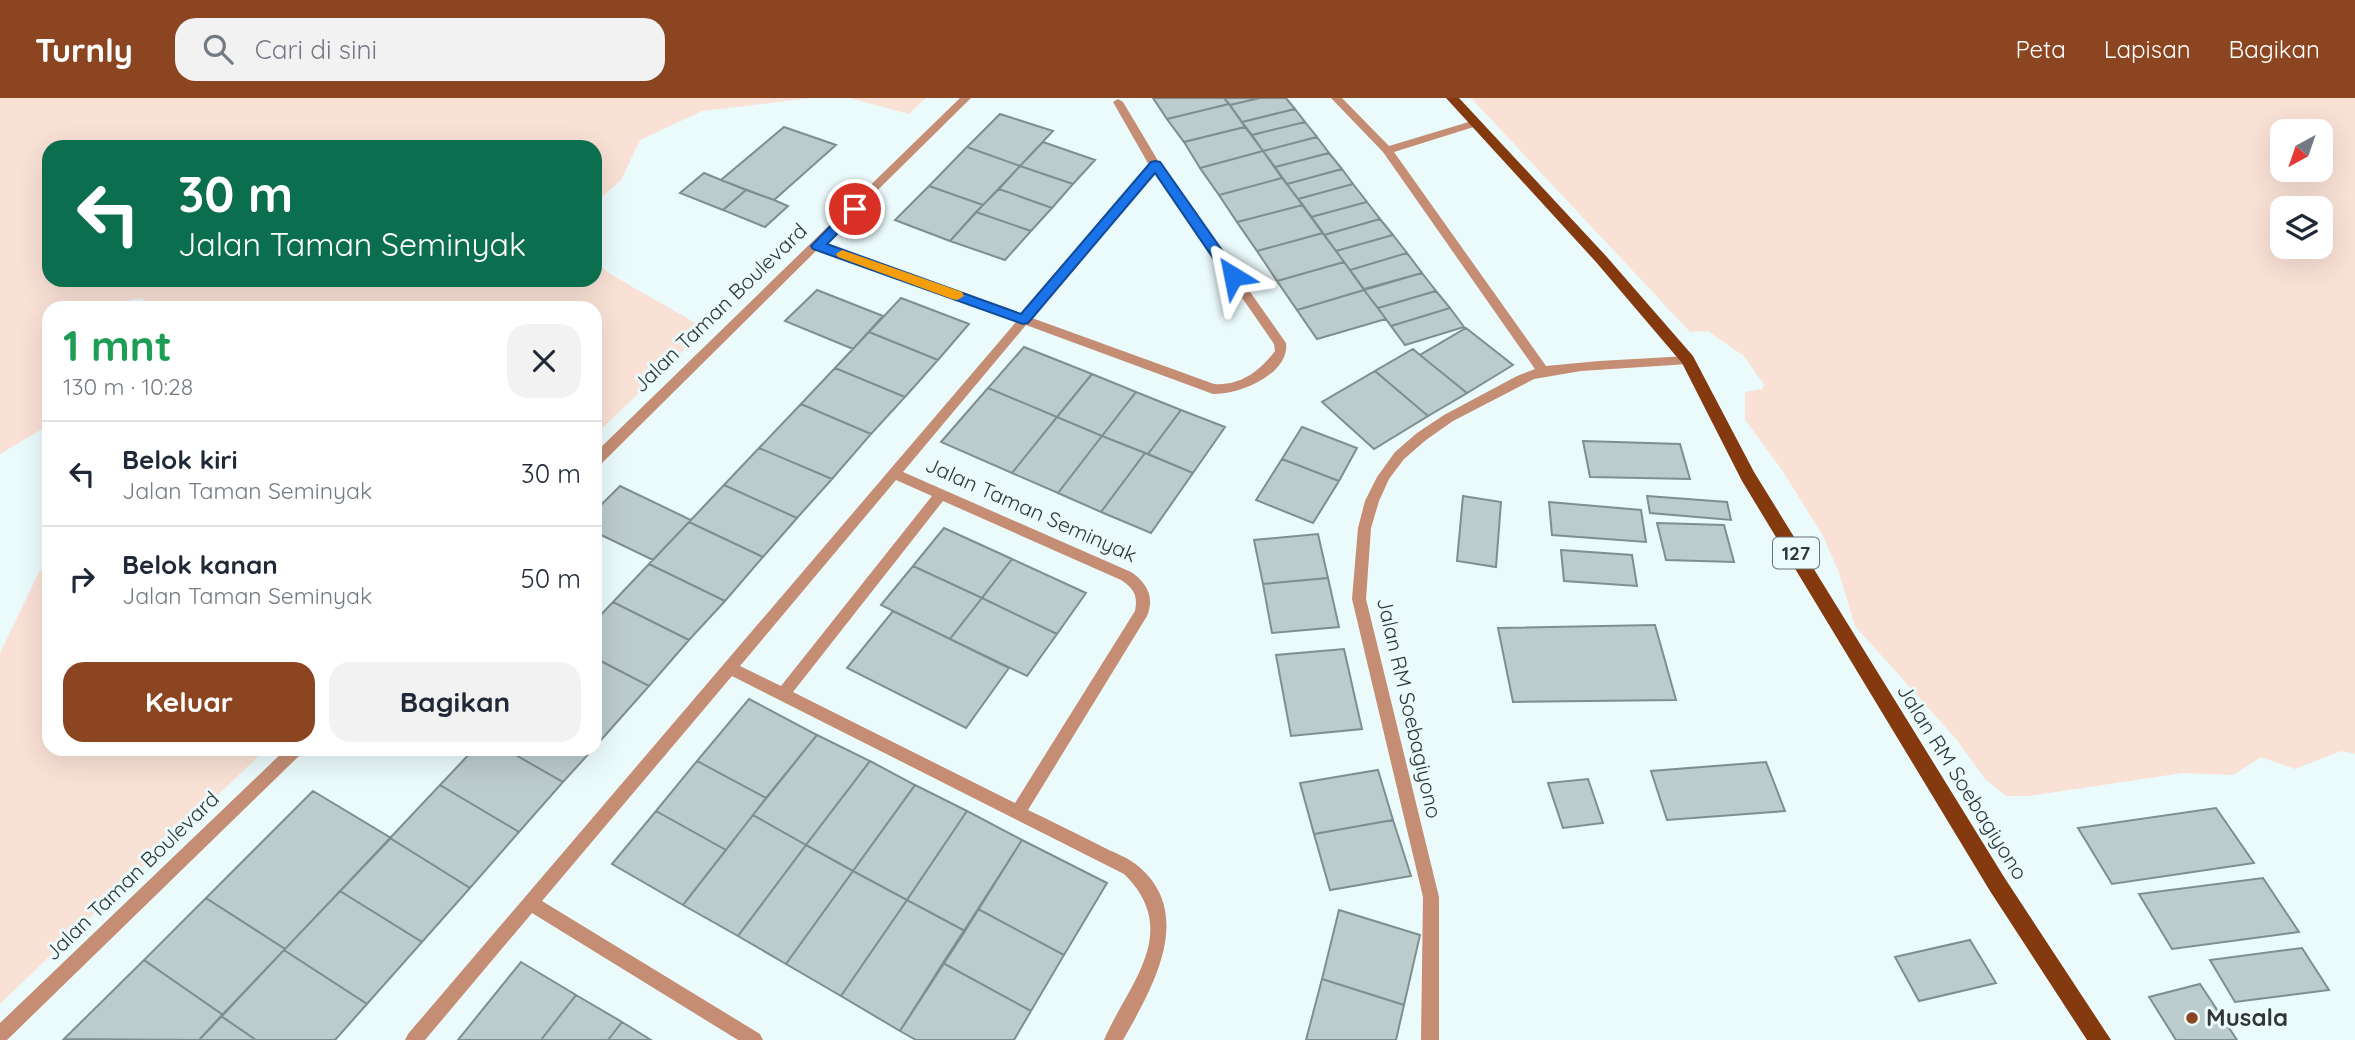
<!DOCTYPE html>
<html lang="id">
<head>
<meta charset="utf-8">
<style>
  body { margin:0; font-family:Quicksand,sans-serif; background:#f2f2f3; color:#1f2937; height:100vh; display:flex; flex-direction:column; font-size:26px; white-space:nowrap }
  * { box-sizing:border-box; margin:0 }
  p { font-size:23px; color:#747a83 }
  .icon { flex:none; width:38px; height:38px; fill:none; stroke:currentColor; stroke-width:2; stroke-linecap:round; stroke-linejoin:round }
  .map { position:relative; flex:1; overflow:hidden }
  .panel { position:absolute; left:42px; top:203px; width:560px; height:455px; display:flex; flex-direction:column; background:#fff; border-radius:21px; box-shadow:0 7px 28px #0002 }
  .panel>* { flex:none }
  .banner { position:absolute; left:42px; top:42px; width:560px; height:147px; border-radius:21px; box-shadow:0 7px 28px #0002; background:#0b6e4f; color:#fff; overflow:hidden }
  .needle { width:46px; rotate:220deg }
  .buttons { position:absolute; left:2270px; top:21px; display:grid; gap:14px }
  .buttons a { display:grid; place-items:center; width:63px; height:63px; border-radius:14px; background:#fff; box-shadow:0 7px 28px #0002; font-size:35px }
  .pin { position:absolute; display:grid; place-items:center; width:60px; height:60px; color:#fff; margin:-30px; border:4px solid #fff; border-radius:50%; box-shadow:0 2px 7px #0007 }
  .me { position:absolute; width:77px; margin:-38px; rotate:325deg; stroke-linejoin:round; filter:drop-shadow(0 0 5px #0008) }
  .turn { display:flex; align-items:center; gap:24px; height:147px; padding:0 21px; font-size:32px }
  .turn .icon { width:91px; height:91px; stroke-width:2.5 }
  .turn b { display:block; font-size:49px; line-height:60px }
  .round { display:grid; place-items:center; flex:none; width:74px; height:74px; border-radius:21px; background:#f2f2f3 }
  .overview { display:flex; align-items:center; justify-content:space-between; height:119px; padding:0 21px }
  h1 { font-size:42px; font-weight:800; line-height:52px; color:#1e9e55 }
  .primary-button { display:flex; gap:14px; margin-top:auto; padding:14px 21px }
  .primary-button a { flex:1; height:80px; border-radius:21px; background:#8b4521; color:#fff; font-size:28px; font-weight:800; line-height:80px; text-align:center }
  .primary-button a+a { background:#f2f2f3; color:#1f2937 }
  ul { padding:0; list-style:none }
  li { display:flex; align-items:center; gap:21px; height:105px; padding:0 21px; border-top:2px solid #e0e1e3 }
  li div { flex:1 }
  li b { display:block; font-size:26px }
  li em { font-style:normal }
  header { display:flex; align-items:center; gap:42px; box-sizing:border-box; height:98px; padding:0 35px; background:#8b4521; color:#fff }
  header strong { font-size:33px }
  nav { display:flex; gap:38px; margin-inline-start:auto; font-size:24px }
  .search { width:490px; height:63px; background:#f2f2f3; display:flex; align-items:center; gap:18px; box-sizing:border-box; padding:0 24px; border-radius:21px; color:#747a83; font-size:26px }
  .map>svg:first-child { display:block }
  .green { fill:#fae1d6; fill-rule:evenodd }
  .building { fill:#bccbcc; stroke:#7f8e8e; stroke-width:2 }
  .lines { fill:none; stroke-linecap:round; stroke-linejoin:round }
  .street { fill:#c48d74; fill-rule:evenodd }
  .primary { fill:#84390e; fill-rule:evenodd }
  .route { fill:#1a73e8; stroke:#114b97; stroke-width:2 }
  .slow { fill:#f59e0b }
  .poi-dot { fill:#8b4521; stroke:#ebfafb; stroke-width:2.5 }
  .labels { text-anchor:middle; stroke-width:6; stroke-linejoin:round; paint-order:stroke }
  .shield { fill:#ebfafb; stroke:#697272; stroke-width:2 }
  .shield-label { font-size:19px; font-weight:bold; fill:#313737 }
  .street-label { font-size:21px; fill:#313737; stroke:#ebfafb }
  .near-poi-label { font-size:24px; font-weight:bold; fill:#313737; stroke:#ebfafb; text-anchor:start }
</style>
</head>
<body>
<header>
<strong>Turnly</strong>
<div class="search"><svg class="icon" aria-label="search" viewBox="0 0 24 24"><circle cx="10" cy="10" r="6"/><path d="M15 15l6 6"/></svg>Cari di sini</div>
<nav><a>Peta</a><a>Lapisan</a><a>Bagikan</a></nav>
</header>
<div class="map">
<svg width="2355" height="942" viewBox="0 0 2355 942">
  <rect width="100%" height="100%" fill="#ebfafb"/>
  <path class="green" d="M 0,0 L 812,0 L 702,13 L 640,42 L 621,82 L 595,105 L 595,49 L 49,49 L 49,182 L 595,182 L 595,163 L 610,176 L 706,231 L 595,337 L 595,210 L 162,210 L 140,200 L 118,204 L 114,210 L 49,210 L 49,327 L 0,356 Z
    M 849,0 L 926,0 L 909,16 Z
    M 1471,0 L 2355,0 L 2355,656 L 2341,653 L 2295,671 L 2261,659 L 2233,677 L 2183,675 L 2029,698 L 2006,698 L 1985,681 L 1956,641 L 1855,528 L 1838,472 L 1823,438 L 1782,372 L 1745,322 L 1745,294 L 1762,291 L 1764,287 L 1744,258 L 1708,233 L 1690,234 ZM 2282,33 L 2320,33 L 2320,72 L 2282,72 ZM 2320,110 L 2320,149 L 2282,149 L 2282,110 Z
    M 49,467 L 49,651 L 266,651 L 0,906 L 0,555 L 40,472 Z"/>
  <path class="building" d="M 1153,0 L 1224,0 L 1229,6 L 1167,21 Z
    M 1224,0 L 1260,0 L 1230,7 Z
    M 1260,0 L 1286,0 L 1295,11 L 1242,24 L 1230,7 Z
    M 1229,6 L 1245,29 L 1184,44 L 1167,21 Z
    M 1295,11 L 1305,24 L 1252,37 L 1242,24 Z
    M 1000,16 L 1053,33 L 1020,68 L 967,49 Z
    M 1305,24 L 1317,39 L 1263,53 L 1252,37 Z
    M 784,29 L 836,47 L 774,102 L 721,82 Z
    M 1245,29 L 1263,53 L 1200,70 L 1184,44 Z
    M 1317,39 L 1329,55 L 1275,69 L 1263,53 Z
    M 1043,44 L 1095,62 L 1073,86 L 1020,68 Z
    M 967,49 L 1020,68 L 983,107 L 929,88 Z
    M 1263,53 L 1282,80 L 1219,97 L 1200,70 Z
    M 1329,55 L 1342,71 L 1287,86 L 1275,69 Z
    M 1020,68 L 1073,86 L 1052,110 L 999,91 Z
    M 1342,71 L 1353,86 L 1298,101 L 1287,86 Z
    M 704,75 L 721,82 L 746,92 L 723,112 L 680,95 Z
    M 1282,80 L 1303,107 L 1237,124 L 1219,97 Z
    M 1353,86 L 1367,104 L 1311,119 L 1298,101 Z
    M 929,88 L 983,107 L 950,143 L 895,122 Z
    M 999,91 L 1052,110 L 1031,133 L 976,114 Z
    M 746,92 L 774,102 L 788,108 L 765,129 L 723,112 Z
    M 1367,104 L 1380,121 L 1324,137 L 1311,119 Z
    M 1303,107 L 1323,135 L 1257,153 L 1237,124 Z
    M 976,114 L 1031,133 L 1005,162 L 950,143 Z
    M 1380,121 L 1393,137 L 1336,153 L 1324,137 Z
    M 1323,135 L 1344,164 L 1277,183 L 1257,153 Z
    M 1393,137 L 1407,155 L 1350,172 L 1336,153 Z
    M 1407,155 L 1422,175 L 1364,191 L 1350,172 Z
    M 1344,164 L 1364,192 L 1297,212 L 1277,183 Z
    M 1422,175 L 1436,193 L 1378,210 L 1364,192 Z
    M 817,192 L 883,218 L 853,251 L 785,223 Z
    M 1364,192 L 1386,221 L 1317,241 L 1297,212 Z
    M 1436,193 L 1450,210 L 1391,228 L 1378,210 Z
    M 901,200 L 969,226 L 938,262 L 869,234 Z
    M 1450,210 L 1464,229 L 1405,247 L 1391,228 Z
    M 1466,230 L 1513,267 L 1467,295 L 1420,257 Z
    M 869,234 L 938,262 L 905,299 L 835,270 Z
    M 1024,249 L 1092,276 L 1057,319 L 988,290 Z
    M 1413,251 L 1420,257 L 1467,295 L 1428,318 L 1375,273 Z
    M 835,270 L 905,299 L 871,336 L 801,306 Z
    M 1375,273 L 1428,318 L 1374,351 L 1322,304 Z
    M 1092,276 L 1136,294 L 1102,338 L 1057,319 Z
    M 988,290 L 1057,319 L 1012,375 L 941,344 Z
    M 1136,294 L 1181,312 L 1148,356 L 1102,338 Z
    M 801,306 L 871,336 L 832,381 L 759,350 Z
    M 1181,312 L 1225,329 L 1193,375 L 1148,356 Z
    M 1057,319 L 1102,338 L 1058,395 L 1012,375 Z
    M 1302,329 L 1357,350 L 1339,383 L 1282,361 Z
    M 1102,338 L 1145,355 L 1101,414 L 1058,395 Z
    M 1583,343 L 1680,346 L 1690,381 L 1590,379 Z
    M 759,350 L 832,381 L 797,420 L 724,387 Z
    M 1145,355 L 1193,375 L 1151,435 L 1101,414 Z
    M 1282,361 L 1339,383 L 1313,425 L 1256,402 Z
    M 724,387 L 797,420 L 763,459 L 689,424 Z
    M 620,388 L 691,422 L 653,462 L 595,434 L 595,413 Z
    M 1463,398 L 1501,404 L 1496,469 L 1457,463 Z
    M 1647,398 L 1727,404 L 1731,422 L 1650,415 Z
    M 1549,404 L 1641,412 L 1646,444 L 1552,437 Z
    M 689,424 L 763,459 L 725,503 L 649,466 Z
    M 1657,425 L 1724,427 L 1734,464 L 1666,462 Z
    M 944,430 L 1012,461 L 982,500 L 913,468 Z
    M 1318,436 L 1328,480 L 1263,486 L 1254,442 Z
    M 1561,452 L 1632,457 L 1637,488 L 1564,483 Z
    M 1012,461 L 1086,495 L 1057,536 L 982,500 Z
    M 649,466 L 725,503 L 689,542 L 613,504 Z
    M 913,468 L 982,500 L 950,541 L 881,507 Z
    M 1328,480 L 1339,529 L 1272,535 L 1263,486 Z
    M 982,500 L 1057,536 L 1027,578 L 950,541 Z
    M 613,504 L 689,542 L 649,588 L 595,560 L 595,523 Z
    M 893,513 L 1009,570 L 966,630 L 847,570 Z
    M 1655,527 L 1676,602 L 1513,604 L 1498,530 Z
    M 1344,551 L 1362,631 L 1291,638 L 1276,557 Z
    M 595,560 L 649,588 L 601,642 L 595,639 Z
    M 749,601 L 817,637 L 766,700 L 697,663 Z
    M 817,637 L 870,663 L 806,747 L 753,717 Z
    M 474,651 L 505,651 L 563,684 L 519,734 L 440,687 Z
    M 505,651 L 593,651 L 563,684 Z
    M 697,663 L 766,700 L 726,752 L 656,713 Z
    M 870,663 L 915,687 L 853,773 L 806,747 Z
    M 1766,664 L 1785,713 L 1667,722 L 1651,673 Z
    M 1378,672 L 1393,722 L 1314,736 L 1300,685 Z
    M 1588,681 L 1603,725 L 1563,730 L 1548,685 Z
    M 440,687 L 519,734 L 470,790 L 390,740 Z
    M 915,687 L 967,713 L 907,802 L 853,773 Z
    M 313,693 L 391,740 L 285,851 L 206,800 Z
    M 2216,710 L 2254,765 L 2112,786 L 2078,730 Z
    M 656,713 L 726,752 L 683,807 L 612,766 Z
    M 967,713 L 1022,742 L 965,833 L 907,802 Z
    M 753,717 L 806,747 L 738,838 L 683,807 Z
    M 1393,722 L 1411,778 L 1330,792 L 1314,736 Z
    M 390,740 L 470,790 L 422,844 L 340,793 Z
    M 1022,742 L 1107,785 L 1064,857 L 978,811 Z
    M 806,747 L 853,773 L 786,866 L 738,838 Z
    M 853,773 L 907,802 L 841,898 L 786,866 Z
    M 2263,780 L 2299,834 L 2172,851 L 2139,796 Z
    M 340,793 L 422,844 L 367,906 L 284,852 Z
    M 206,800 L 285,851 L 223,917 L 144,862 Z
    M 907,802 L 965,833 L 900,933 L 841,898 Z
    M 978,811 L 1064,857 L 1031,913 L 943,865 Z
    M 1339,812 L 1420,837 L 1404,907 L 1322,881 Z
    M 1970,842 L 1996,885 L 1919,903 L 1895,859 Z
    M 2302,850 L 2329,892 L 2235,904 L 2210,862 Z
    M 284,852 L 367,906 L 335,942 L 256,942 L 221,918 Z
    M 144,862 L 223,917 L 199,942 L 64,941 Z
    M 521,864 L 576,897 L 541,942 L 458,942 Z
    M 943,865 L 1031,913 L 1014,942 L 916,942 L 900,933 Z
    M 1322,881 L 1404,907 L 1396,942 L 1306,942 Z
    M 2200,886 L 2237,942 L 2176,942 L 2149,899 Z
    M 576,897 L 622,924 L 608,942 L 541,942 Z
    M 221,918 L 256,942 L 199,942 Z
    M 622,924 L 651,942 L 608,942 Z"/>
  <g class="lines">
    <path class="street" d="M 960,0 L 971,0 L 824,145 L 1021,217 L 1149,67 L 1113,4 L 1118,1 L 1123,4 L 1160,66 L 1286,245 C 1290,276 1239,297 1213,296 L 1026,227 L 903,374 L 1131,474 C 1147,485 1155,499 1147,518 L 1028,712 C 1054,724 1079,737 1105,750 C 1115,755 1129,760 1138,768 C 1196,816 1152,891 1123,942 L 1104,942 C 1128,886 1183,834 1124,776 L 732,578 L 542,803 L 760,936 L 763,942 L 738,942 L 532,815 L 425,942 L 405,942 L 408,936 L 1016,224 L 818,151 L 600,367 L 595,368 L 595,355 ZM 1155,74 L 1274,246 L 1275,253 C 1259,274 1240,288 1214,286 L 1032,220 ZM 896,382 L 932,398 L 781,588 L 740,568 ZM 943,403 L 1121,482 C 1134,491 1138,497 1135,513 L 1015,705 L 793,594 Z
      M 1331,0 L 1342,0 L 1389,48 L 1472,23 L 1480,23 L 1480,27 L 1394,54 L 1546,268 L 1599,263 L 1688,258 L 1694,262 L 1688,266 L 1581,273 L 1534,281 L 1453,323 L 1426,342 L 1404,361 L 1389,381 L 1379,403 L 1371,430 L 1366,501 L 1439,799 L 1439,942 L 1421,942 L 1423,799 L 1352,501 L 1358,430 L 1365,403 L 1377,379 L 1395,354 L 1417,335 L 1444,317 L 1517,278 L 1535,271 L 1383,54 Z
      M 286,651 L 304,651 L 301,656 L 7,942 L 0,942 L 0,925 Z"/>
    <path class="primary" d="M 1446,0 L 1459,0 L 1606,158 L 1693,258 L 1754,374 L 2004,779 L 2111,942 L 2087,942 L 1990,793 L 1742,383 L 1682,265 L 1596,164 Z"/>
  </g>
  <path class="route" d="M 1155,63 L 1160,64 L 1238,175 L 1238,182 L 1228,182 L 1155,75 L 1028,225 L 1023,226 L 813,151 L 811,148 L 850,108 L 859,108 L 859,114 L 827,146 L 1021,216 L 1151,64 Z"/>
  <path class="slow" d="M 842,152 L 962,194 L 964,198 L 957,202 L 952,201 L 838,159 L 836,156 Z"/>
  <circle class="poi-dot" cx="2192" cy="920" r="7"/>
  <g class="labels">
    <rect class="shield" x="1773" y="439.5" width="46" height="31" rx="5"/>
    <g class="shield-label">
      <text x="1796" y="462">127</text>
    </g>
    <g class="street-label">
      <text transform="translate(720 210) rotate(-44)" y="7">Jalan Taman Boulevard</text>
      <text transform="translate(1031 412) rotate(24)" y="7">Jalan Taman Seminyak</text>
      <text transform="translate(1409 610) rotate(77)" y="7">Jalan RM Soebagiyono</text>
      <text transform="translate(1962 684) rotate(58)" y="7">Jalan RM Soebagiyono</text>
      <text transform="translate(132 778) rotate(-44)" y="7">Jalan Taman Boulevard</text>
    </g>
    <g class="near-poi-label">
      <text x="2206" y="928">Musala</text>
    </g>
  </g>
</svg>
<div class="buttons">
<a><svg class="needle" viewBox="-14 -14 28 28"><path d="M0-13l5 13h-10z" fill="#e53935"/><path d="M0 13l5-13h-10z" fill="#747a83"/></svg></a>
<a><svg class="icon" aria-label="layers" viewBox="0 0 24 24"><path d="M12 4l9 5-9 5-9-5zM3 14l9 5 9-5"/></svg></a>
</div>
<div class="pin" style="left:855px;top:111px;background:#d93025"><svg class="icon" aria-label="arrive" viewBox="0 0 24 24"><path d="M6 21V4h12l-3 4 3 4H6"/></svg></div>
<svg class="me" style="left:1233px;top:178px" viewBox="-20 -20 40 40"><path d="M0-17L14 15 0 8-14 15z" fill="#1a73e8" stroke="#fff" stroke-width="4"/></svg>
<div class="banner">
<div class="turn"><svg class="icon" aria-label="left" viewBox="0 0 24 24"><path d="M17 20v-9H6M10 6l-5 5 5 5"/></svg><div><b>30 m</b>Jalan Taman Seminyak</div></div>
</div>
<section class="panel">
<div class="overview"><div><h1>1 mnt</h1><p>130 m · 10:28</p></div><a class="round"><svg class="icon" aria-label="close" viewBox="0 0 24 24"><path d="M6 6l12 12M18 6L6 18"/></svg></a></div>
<ul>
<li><svg class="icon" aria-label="left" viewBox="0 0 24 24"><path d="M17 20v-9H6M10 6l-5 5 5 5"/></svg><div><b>Belok kiri</b><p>Jalan Taman Seminyak</p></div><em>30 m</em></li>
<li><svg class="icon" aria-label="right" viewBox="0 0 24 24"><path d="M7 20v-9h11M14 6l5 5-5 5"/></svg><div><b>Belok kanan</b><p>Jalan Taman Seminyak</p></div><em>50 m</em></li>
</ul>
<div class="primary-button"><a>Keluar</a><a>Bagikan</a></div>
</section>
</div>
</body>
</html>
